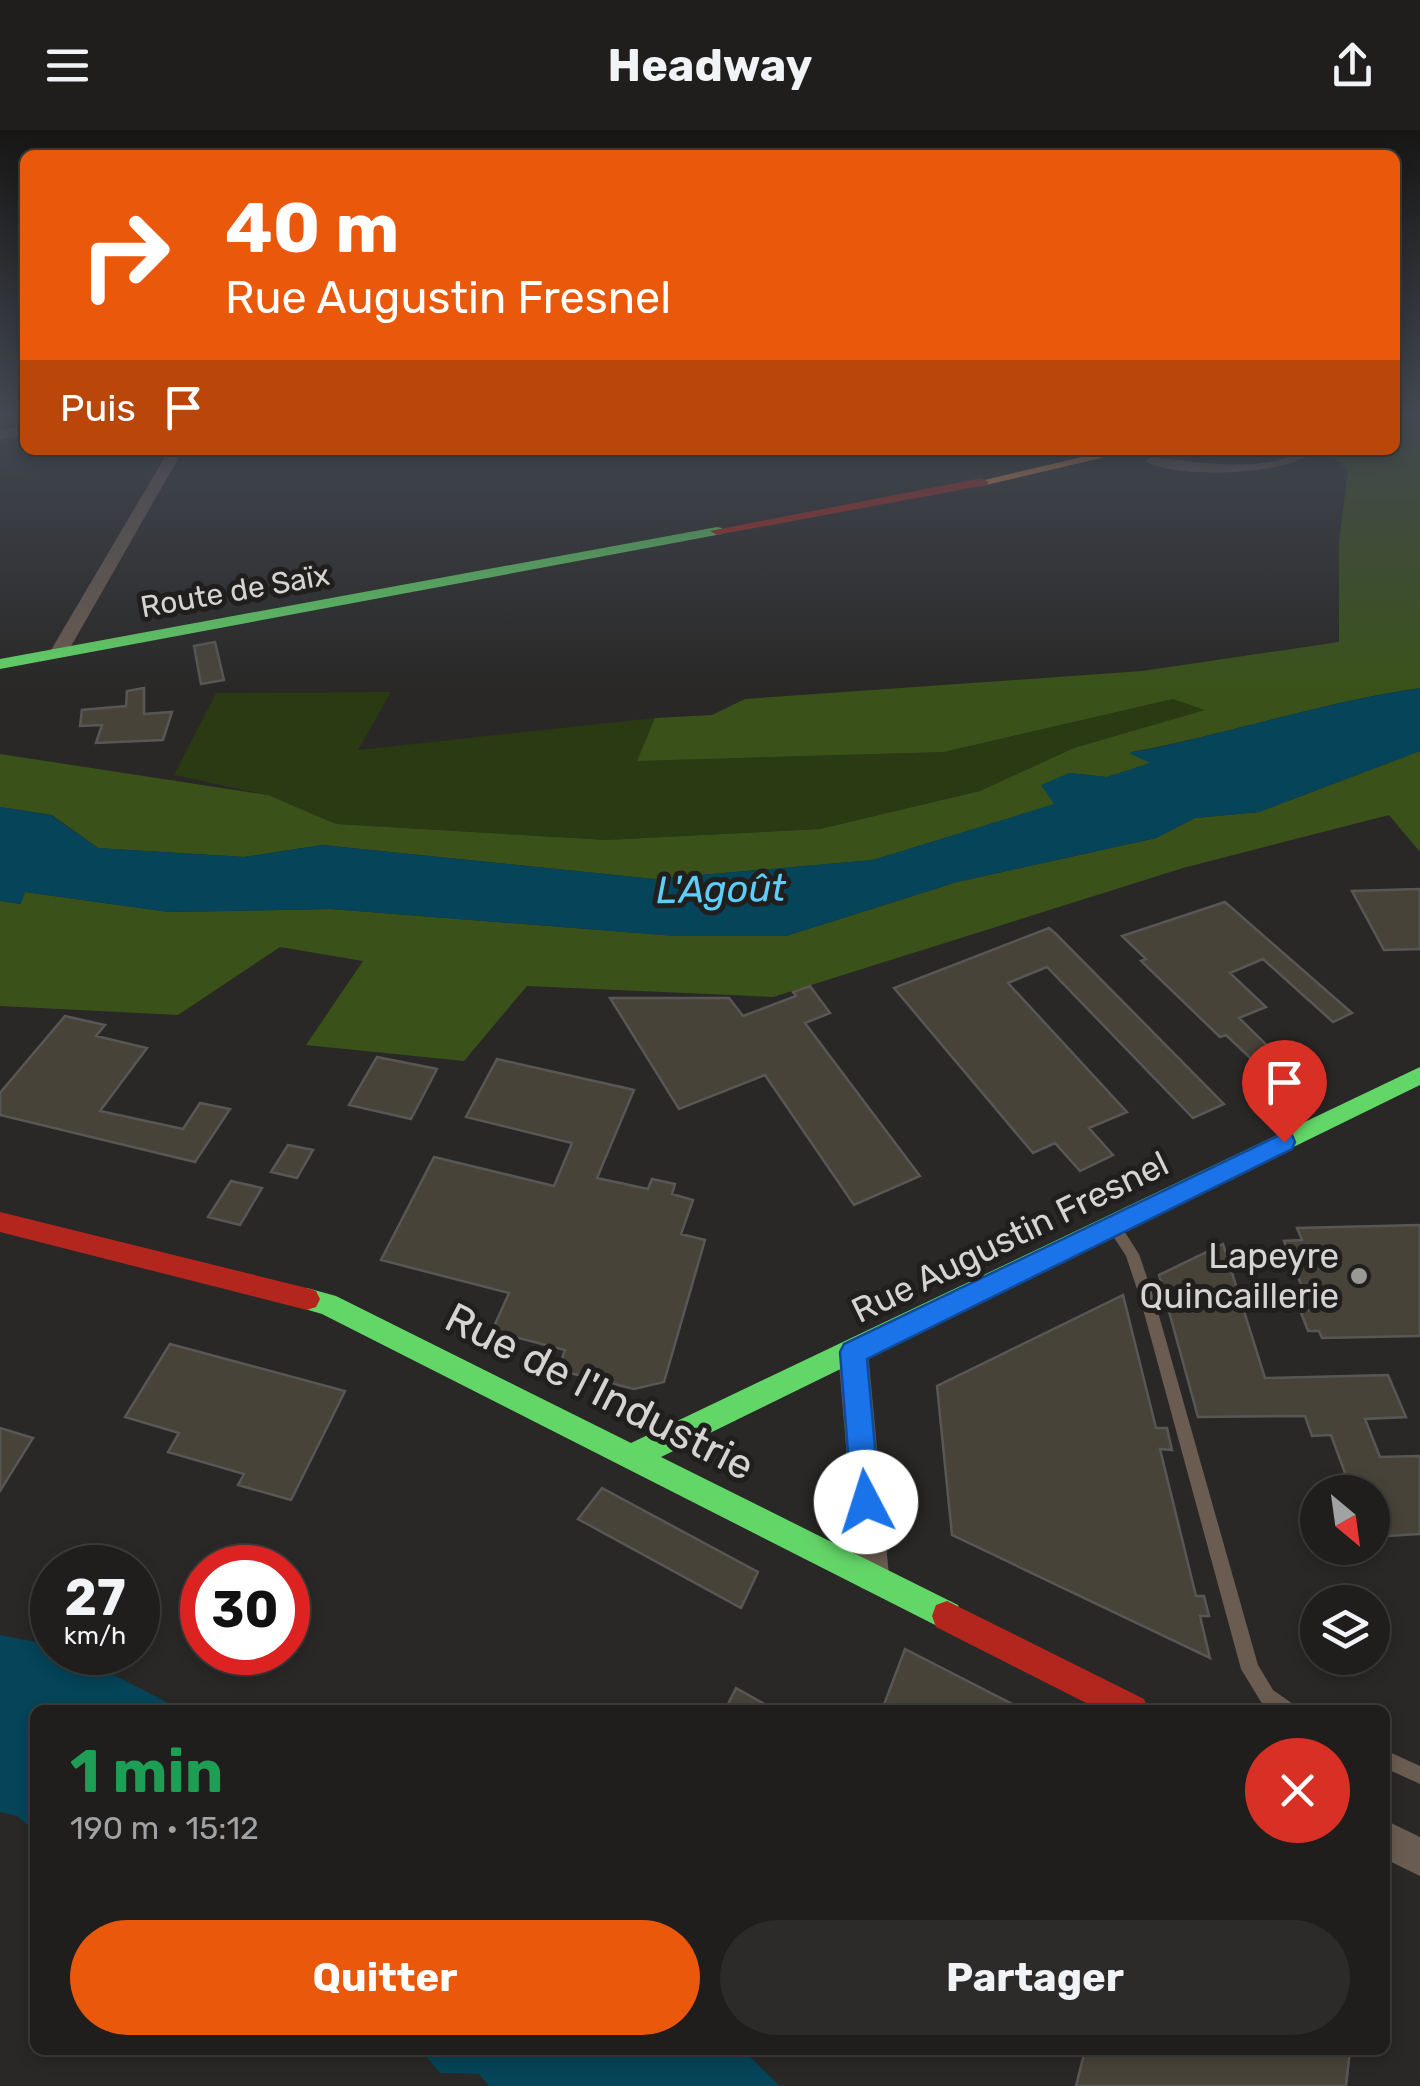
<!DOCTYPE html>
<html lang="fr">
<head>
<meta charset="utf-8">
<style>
  body { margin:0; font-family:Rubik,sans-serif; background:#2c2b2a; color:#f1f3f6; height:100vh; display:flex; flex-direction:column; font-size:38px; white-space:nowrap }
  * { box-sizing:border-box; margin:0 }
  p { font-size:32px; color:#a1a2a4 }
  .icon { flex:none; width:55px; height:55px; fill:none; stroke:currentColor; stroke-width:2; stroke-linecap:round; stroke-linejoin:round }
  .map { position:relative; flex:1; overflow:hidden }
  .details { position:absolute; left:30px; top:1575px; width:1360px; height:350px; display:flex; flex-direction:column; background:#1f1e1d; border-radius:15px; box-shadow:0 5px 15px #0003,0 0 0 2px #3c3c3b }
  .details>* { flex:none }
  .top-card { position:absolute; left:20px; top:20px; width:1380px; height:305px; border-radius:15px; box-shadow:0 5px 15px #0003,0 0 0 2px #3c3c3b; background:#ea580c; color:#fff; overflow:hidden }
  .needle { width:65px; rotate:151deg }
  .fabs { position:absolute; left:1300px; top:1345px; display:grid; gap:20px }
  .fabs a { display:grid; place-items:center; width:90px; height:90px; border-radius:50%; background:#1f1e1d; box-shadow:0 5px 15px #0003,0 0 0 2px #3c3c3b; font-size:50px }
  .speed { position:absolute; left:30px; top:1415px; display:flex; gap:20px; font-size:50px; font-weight:700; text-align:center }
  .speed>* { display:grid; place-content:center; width:130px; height:130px; border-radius:50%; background:#1f1e1d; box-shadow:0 5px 15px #0003,0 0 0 2px #3c3c3b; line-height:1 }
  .speed small { font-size:25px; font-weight:400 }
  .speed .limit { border:15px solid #d22; background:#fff; color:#111 }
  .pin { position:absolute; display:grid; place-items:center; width:85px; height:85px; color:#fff; margin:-102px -42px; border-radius:50% 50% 50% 0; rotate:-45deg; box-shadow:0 0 10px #0007 }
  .pin .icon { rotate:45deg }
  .me { position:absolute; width:110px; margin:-55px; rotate:355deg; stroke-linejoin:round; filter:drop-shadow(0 0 8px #0008) }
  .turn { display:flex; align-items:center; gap:35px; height:210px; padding:0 40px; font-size:45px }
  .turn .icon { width:130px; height:130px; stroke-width:2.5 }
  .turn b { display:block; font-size:70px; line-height:85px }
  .then { display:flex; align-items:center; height:95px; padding:0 40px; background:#0003; gap:20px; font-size:38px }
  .round { display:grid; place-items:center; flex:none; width:105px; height:105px; border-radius:52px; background:#2c2b2a }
  .summary { display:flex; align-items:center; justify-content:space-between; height:170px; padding:0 40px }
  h1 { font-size:60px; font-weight:700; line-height:75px; color:#1e9e55 }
  .action { display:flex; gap:20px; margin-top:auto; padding:20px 40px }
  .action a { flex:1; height:115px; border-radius:60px; background:#ea580c; color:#fff; font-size:40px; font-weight:700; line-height:115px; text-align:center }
  .action a+a { background:#2c2b2a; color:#f1f3f6 }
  header { display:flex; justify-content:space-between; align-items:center; height:130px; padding:0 40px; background:#1f1e1d; font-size:45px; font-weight:700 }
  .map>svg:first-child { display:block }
  .green { fill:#2a3a13 }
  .forest { fill:#3a521a }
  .water { fill:#054459 }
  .building { fill:#474339; stroke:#585756; stroke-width:2.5 }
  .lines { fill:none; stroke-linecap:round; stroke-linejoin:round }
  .lane { fill:#6a5c51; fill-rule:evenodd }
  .street { fill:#6a5c51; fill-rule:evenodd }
  .fast { fill:#63d668; fill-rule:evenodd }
  .slow { fill:#ff974d; fill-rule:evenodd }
  .jam { fill:#b3261e; fill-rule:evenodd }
  .route { fill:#1a73e8; stroke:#114b97; stroke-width:2.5 }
  .poi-dot { fill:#999896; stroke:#211f1d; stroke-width:4 }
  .labels { text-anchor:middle; stroke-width:10; stroke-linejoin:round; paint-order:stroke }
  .far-street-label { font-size:30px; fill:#d5d4d2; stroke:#211f1d }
  .street-label { font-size:35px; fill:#d5d4d2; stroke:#211f1d }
  .poi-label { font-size:35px; fill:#d5d4d2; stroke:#211f1d; text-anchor:end }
  .water-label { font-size:38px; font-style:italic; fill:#5dcdfa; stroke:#211f1d }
  .near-street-label { font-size:42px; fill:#d5d4d2; stroke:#211f1d }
</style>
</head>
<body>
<header><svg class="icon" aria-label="menu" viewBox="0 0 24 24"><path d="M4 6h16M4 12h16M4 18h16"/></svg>Headway<svg class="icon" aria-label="share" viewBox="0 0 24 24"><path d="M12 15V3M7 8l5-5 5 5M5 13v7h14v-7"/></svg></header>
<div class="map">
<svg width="1420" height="1956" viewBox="0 0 1420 1956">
  <rect width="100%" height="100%" fill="#292827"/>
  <path class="green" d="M 391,562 L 358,620 L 655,588 L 638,631 L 944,622 L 1173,569 L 1207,580 L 1074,618 L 980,661 L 820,699 L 606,710 L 336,694 L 268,665 L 174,645 L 216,563 Z"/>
  <path class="forest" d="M 1395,291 L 1420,297 L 1420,558 C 1323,572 1228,604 1131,622 L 1151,633 L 1107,647 L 1069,643 L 1055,674 L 873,730 L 654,749 L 322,715 L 244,727 L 98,718 L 52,685 L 0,677 L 0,624 L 268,665 L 336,694 L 606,710 L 820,699 L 980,661 L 1074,618 L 1205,580 L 1173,569 L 944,622 L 637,631 L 655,588 L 712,585 L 745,569 L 1142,541 L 1339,512 L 1339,411 L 1348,340 L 1325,320 L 1395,320 Z
    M 1420,621 L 1420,722 L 1389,685 L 1183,738 L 773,867 L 527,856 L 464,931 L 306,915 L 363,831 L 280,817 L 178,885 L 0,876 L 0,771 L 20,774 L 25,762 L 169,782 L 331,779 L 676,806 L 786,806 L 957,752 L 1156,708 L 1195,688 L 1259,682 Z"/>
  <path class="water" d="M 1420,558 L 1420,621 L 1259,682 L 1195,688 L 1156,708 L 957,752 L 786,806 L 676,806 L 331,779 L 169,782 L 25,762 L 21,774 L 0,771 L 0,677 L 51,685 L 98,718 L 244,727 L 322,715 L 654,749 L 873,730 L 1054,674 L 1041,655 L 1069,643 L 1107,647 L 1150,633 L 1129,623 C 1226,605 1322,572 1420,558 Z
    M 0,1505 L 52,1515 L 52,1522 L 71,1523 L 182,1580 L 35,1580 L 35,1701 L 17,1686 L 0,1682 Z
    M 421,1920 L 743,1920 L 780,1956 L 489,1956 L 479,1944 L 440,1943 Z"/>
  <path class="building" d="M 215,512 L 224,550 L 201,554 L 194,516 Z
    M 144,558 L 144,584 L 172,582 L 163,610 L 96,613 L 102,595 L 80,596 L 82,580 L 126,576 L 127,561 Z
    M 1420,759 L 1420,819 L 1384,820 L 1352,761 Z
    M 1225,772 L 1352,883 L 1333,892 L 1263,829 L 1230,843 L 1266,877 L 1239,888 L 1283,931 L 1264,941 L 1226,905 L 1220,907 L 1141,831 L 1146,829 L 1122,806 Z
    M 1049,798 L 1056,804 L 1224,974 L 1193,988 L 1047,837 L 1008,853 L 1127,982 L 1089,998 L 1113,1025 L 1080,1041 L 1055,1013 L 1033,1023 L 894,858 Z
    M 810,856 L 830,883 L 805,893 L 920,1046 L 854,1075 L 765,945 L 679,979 L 610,868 L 729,868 L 743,886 L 796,866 L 793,862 Z
    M 65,886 L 105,895 L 96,906 L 147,918 L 100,981 L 183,999 L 200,973 L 230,979 L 195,1032 L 0,985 L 0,963 Z
    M 377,927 L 437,939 L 411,989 L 349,975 Z
    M 497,929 L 634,960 L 597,1048 L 648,1059 L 652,1049 L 675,1054 L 672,1064 L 693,1070 L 681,1104 L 705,1110 L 664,1252 L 634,1259 L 558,1240 L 565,1220 L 492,1201 L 509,1163 L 381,1130 L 434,1027 L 554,1056 L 572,1013 L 466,987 Z
    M 1286,930 L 1306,949 L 1288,957 L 1269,939 Z
    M 288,1015 L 313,1020 L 297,1048 L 271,1042 Z
    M 231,1051 L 262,1058 L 240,1095 L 208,1087 Z
    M 1420,1095 L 1420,1206 L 1322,1208 L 1319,1201 L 1308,1201 L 1300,1180 L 1311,1180 L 1284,1111 L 1302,1110 L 1297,1098 Z
    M 1223,1114 L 1265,1248 L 1388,1245 L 1406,1287 L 1365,1289 L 1380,1327 L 1420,1326 L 1420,1404 L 1372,1407 L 1372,1362 L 1352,1362 L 1331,1305 L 1312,1306 L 1305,1286 L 1198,1287 L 1159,1145 Z
    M 1123,1165 L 1156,1298 L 1167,1298 L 1172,1320 L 1160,1319 L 1196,1466 L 1204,1466 L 1209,1486 L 1200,1486 L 1210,1528 L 952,1405 L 937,1256 Z
    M 170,1214 L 345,1261 L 291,1370 L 238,1355 L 244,1344 L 168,1322 L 179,1303 L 125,1287 Z
    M 0,1298 L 33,1308 L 0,1361 Z
    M 602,1358 L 758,1442 L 741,1478 L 578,1389 Z
    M 905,1519 L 1024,1580 L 882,1580 Z
    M 736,1558 L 775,1580 L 725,1580 Z
    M 1085,1920 L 1350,1920 L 1346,1956 L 1076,1956 Z"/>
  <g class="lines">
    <path class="lane" d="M 1114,1091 L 1119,1093 L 1139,1124 L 1154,1168 L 1258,1535 L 1273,1560 L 1293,1574 L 1296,1580 L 1272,1580 L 1261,1572 L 1241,1539 L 1140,1168 L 1126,1126 L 1107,1097 L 1109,1093 Z
      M 1385,1620 L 1420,1636 L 1420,1654 L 1385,1638 Z"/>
    <path class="street" d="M 25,297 L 25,305 L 0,310 L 0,299 Z
      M 169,320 L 183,320 L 66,525 L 51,529 L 48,525 Z
      M 1300,320 L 1316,320 C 1290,346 1174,349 1145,331 L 1152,327 C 1191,331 1268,345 1300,320 Z
      M 853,1209 L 863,1213 L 868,1222 L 889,1446 L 885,1458 L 873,1462 L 861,1458 L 857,1446 L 838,1222 L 843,1213 Z
      M 1385,1690 L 1420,1707 L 1420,1746 L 1385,1729 Z"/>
    <path class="fast" d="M 717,397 L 722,398 L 722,404 L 0,539 L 0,529 Z
      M 1420,937 L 1420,955 L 661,1327 L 958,1475 L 962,1486 L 958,1497 L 947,1501 L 322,1184 L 298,1177 L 294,1169 L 298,1161 L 307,1158 L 336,1166 L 631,1313 Z"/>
    <path class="slow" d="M 1112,320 L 1135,320 L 982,356 L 976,352 Z"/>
    <path class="jam" d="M 982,348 L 988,352 L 987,355 L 717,405 L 710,401 Z
      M 0,1082 L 307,1158 L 316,1161 L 320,1169 L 316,1177 L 307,1180 L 0,1102 Z
      M 947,1471 L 1144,1569 L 1149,1580 L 1100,1580 L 936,1497 L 932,1486 L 936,1475 Z"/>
  </g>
  <linearGradient id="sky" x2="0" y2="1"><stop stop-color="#171615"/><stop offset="0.51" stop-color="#434852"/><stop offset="1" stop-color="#434852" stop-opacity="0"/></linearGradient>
  <rect width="1420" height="559" fill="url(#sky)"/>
  <path class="route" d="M 1284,1003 L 1292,1005 L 1295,1012 L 1292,1019 L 867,1229 L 880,1372 L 876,1382 L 866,1386 L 856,1382 L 852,1372 L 840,1222 L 844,1214 Z"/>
  <circle class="poi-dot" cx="1359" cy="1146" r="10"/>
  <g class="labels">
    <g class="far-street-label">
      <text transform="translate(235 461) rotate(-10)" y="10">Route de Saïx</text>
    </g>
    <g class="street-label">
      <text transform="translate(1010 1107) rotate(-26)" y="12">Rue Augustin Fresnel</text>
    </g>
    <g class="poi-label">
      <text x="1339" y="1138">Lapeyre<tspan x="1339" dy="40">Quincaillerie</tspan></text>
    </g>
    <g class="water-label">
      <text transform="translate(721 759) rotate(-1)" y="13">L'Agoût</text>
    </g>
    <g class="near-street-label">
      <text transform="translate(600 1261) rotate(27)" y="15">Rue de l'Industrie</text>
    </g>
  </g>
</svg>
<div class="fabs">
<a><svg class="needle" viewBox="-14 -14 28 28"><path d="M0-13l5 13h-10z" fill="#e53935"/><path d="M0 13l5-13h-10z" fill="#a1a2a4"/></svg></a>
<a><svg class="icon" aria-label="layers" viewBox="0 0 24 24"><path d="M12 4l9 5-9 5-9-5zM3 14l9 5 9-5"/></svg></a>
</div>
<div class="speed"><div>27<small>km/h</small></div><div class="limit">30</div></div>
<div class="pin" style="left:1284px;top:1012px;background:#d93025"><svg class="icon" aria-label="arrive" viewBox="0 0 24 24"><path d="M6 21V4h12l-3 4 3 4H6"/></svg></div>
<svg class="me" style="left:866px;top:1372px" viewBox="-20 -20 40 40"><circle r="19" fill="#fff"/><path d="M0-13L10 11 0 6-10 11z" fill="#1a73e8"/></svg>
<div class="top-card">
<div class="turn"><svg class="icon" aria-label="right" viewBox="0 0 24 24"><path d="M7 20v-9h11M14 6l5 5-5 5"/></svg><div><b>40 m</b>Rue Augustin Fresnel</div></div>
<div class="then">Puis<svg class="icon" aria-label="arrive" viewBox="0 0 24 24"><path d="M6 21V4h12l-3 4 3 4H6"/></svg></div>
</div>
<section class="details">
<div class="summary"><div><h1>1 min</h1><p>190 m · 15:12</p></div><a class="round" style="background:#d93025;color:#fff"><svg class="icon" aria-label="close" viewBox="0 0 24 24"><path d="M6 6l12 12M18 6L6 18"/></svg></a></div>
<div class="action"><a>Quitter</a><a>Partager</a></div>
</section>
</div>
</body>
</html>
